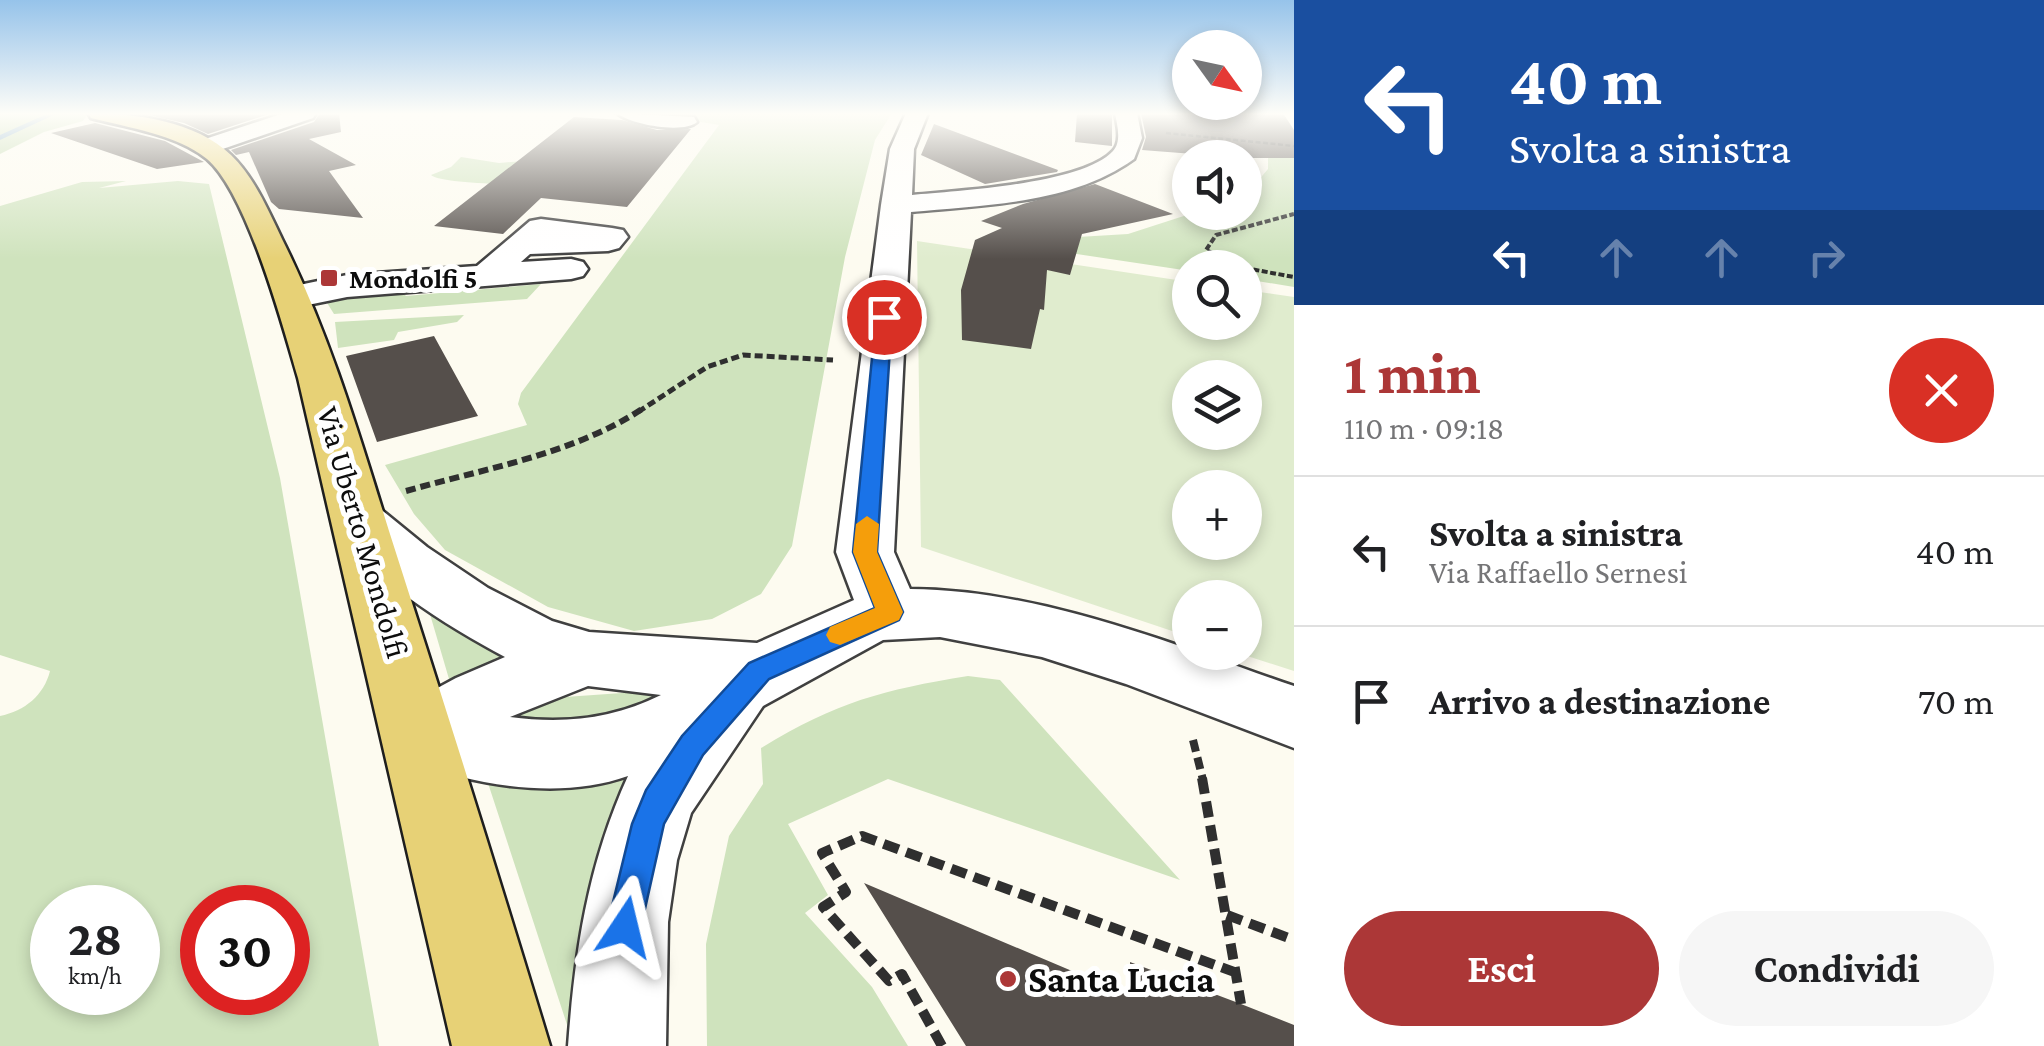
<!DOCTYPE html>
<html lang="it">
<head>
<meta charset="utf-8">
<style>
  body { margin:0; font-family:"Crimson Pro",serif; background:#f6f6f6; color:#202124; height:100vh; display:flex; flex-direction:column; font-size:38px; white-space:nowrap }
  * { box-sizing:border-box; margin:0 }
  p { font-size:32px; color:#757577 }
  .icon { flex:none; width:55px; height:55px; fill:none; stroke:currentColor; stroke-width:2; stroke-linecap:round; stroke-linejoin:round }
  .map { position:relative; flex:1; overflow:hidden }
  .drawer { display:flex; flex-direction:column; background:#fff; width:750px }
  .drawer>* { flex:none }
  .hud { background:#1a4fa0; color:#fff; overflow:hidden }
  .needle { width:65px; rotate:123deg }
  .buttons { position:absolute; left:1172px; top:30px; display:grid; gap:20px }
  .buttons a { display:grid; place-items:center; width:90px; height:90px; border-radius:50%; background:#fff; box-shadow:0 5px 15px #0003; font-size:50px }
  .speed { position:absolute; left:30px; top:885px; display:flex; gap:20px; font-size:50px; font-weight:700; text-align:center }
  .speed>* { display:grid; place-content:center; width:130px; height:130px; border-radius:50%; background:#fff; box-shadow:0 5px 15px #0003; line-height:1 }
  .speed small { font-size:25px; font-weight:400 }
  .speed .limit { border:15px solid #d22; background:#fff; color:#111 }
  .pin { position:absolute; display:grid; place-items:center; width:85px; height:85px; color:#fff; margin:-42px; border:5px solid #fff; border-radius:50%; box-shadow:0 2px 10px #0007 }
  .me { position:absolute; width:110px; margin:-55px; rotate:10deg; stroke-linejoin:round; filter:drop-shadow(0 0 8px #0008) }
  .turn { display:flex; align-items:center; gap:35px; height:210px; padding:0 50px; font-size:45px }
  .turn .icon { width:130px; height:130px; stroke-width:2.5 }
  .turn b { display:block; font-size:70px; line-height:85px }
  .lanes { display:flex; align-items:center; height:95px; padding:0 50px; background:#0003; justify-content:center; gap:50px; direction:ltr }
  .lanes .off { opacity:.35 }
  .round { display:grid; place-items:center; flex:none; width:105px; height:105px; border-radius:52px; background:#f6f6f6 }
  .headline { display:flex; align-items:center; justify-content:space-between; height:170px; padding:0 50px }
  h1 { font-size:60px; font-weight:700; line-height:75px; color:#ac3737 }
  .action { display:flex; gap:20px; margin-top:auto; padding:20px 50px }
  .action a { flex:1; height:115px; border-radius:60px; background:#ac3737; color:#fff; font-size:40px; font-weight:700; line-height:115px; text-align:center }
  .action a+a { background:#f6f6f6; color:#202124 }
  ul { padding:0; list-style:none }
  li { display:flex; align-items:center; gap:30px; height:150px; padding:0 50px; border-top:2px solid #e0e0e0 }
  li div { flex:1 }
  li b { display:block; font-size:38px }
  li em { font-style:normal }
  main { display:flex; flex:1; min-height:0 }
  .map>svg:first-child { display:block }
  .green { fill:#cfe3bd; fill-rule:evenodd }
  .forest { fill:#b4d29f }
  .pitch { fill:#e0ecce; fill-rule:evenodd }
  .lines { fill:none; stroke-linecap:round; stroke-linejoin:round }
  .stream { fill:#4b8abc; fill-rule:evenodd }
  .building { fill:#554f4b }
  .minor-casing { stroke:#404040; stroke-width:5 }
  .major-casing { stroke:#1e1e1e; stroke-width:5 }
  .path-far5 { stroke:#2f2f2f; stroke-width:2.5; stroke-dasharray:5 2.5; stroke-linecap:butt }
  .path-far4 { stroke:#2f2f2f; stroke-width:4; stroke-dasharray:6 2.5; stroke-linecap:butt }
  .path-far3 { stroke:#2f2f2f; stroke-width:5; stroke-dasharray:8 4; stroke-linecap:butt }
  .path-far2 { stroke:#2f2f2f; stroke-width:6; stroke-dasharray:10 5; stroke-linecap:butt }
  .path-far1 { stroke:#2f2f2f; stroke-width:8; stroke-dasharray:12 6; stroke-linecap:butt }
  .path { stroke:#2f2f2f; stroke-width:10; stroke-dasharray:16 8; stroke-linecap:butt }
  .minor { fill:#fff; fill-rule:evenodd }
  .major { fill:#e7d176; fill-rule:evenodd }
  .route { fill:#1a73e8; stroke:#114b97; stroke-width:2.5 }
  .slow { fill:#f59e0b }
  .poi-dot { fill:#ac3737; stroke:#fff; stroke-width:4 }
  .labels { text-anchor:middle; stroke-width:10; stroke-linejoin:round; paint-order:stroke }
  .far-poi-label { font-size:28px; font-weight:bold; fill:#0d0d0d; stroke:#fff; text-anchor:start }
  .street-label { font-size:32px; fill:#0d0d0d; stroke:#fff }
  .near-poi-label { font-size:38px; font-weight:bold; fill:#0d0d0d; stroke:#fff; text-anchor:start }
</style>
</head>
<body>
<main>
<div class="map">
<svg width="1294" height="1046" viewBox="0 0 1294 1046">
  <rect width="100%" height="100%" fill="#fdfbf0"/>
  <path class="green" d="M 648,113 L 892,113 L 875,140 L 845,257 L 792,546 L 761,594 L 712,619 L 634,631 L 548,607 L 445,550 L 414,514 L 385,465 L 527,425 L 518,404 L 521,393 L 719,125 Z
    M 1268,148 L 1294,150 L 1294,287 L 1245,279 L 1245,268 L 1190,268 L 1190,271 L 1050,250 L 1078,237 L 1128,234 L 1193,213 L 1245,212 L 1245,196 L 1268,169 Z
    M 461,157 L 499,163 L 549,159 L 568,186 C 545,185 441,185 431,175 L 451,167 Z
    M 126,181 L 99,188 L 178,181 L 209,184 L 280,478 L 379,1046 L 0,1046 L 0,716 C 25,711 44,695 50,671 L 0,655 L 0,206 L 82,182 ZM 52,908 L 138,908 L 138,992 L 52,992 ZM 202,908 L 288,908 L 288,992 L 202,992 Z
    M 541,284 L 527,299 L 334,314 L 324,298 L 400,290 L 406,296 Z
    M 464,315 L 457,322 L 398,332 L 394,340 L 338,348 L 335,322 Z
    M 427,604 L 516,660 L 454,696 Z
    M 968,676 L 1000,680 L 1180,880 L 888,779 L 788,824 L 828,895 L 805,913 L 872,987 L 908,1046 L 707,1046 L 706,944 L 729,836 L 763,784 L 761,748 C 837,702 882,690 968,676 Z
    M 636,692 L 695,693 L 550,729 L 504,716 L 551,698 Z
    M 649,766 L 574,1046 L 486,777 Z"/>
  <path class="forest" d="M 0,113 L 78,113 L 87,115 L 83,121 L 44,132 L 0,154 Z"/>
  <path class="pitch" d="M 917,241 L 1190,282 L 1190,322 L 1245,322 L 1245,290 L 1294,297 L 1294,671 L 1238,653 L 1245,652 L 1245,598 L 1190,598 L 1190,637 L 921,547 ZM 1190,378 L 1245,378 L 1245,432 L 1190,432 ZM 1190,488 L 1245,488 L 1245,542 L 1190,542 Z"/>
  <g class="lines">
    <path class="stream" d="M 49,113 L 58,113 L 0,140 L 0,135 Z"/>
  </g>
  <path class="building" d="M 140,113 L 272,113 L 208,134 L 184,123 Z
    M 320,113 L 339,113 L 341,132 L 309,139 L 356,165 L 329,171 L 363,218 L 279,209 L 271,202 L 249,152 L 236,155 L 231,150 L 314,122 Z
    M 1077,113 L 1112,113 L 1112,146 L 1075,142 Z
    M 1141,113 L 1283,113 L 1294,130 L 1294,158 L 1248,158 L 1247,162 L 1245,158 L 1142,150 L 1146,137 Z
    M 574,117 L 622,120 L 657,130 L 691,129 L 627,207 L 541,198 L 503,234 L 434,226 Z
    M 95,123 L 165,141 L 204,162 L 157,169 L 51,133 Z
    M 934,124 L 1058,170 L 1057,172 L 985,184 L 921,155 Z
    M 1095,184 L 1173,214 L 1082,234 L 1070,275 L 1047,270 L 1044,310 L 1040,309 L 1031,349 L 962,340 L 961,290 L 975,240 L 1002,228 L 981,221 L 1023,204 Z
    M 434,336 L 478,416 L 377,442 L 346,356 Z
    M 864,883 L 1131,996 L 1130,962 L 1241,1004 L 1294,1025 L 1294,1046 L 966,1046 Z"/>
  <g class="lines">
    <g class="minor-casing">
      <path id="minor" d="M 284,113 L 316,113 L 313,118 L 214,152 L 205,154 L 193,147 L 196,142 Z
        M 617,113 L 694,117 L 697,122 C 684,134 631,125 617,113 Z
        M 906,113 L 928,113 L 914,149 L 912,195 C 956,191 1083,184 1113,151 C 1122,141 1117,125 1115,113 L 1137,113 L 1142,138 L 1134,159 C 1072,204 984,205 911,212 L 894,552 L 910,589 C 1043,590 1171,644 1294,686 L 1294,748 L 1126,684 L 1042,657 L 940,637 L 883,640 L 763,706 L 691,813 L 677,860 L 668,922 L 666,1046 L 568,1046 C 575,950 588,864 628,776 C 555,802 466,783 395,757 L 385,734 L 395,711 L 456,678 L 505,657 C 447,626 366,577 332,520 L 340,507 L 359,501 L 378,507 L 427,547 L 488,588 L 552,621 L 589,632 L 757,643 L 854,600 L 836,552 L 881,205 L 890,149 ZM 588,686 L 661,695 C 613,719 564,724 510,717 Z
        M 541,219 L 612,228 L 623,230 L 628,237 L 619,248 L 608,251 L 530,254 L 521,262 L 571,259 L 583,262 L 588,269 L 583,276 L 571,279 L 347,297 L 293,308 L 280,305 L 275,297 L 280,289 L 347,275 L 477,266 L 530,221 Z"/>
    </g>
    <g class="major-casing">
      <path id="major" d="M 88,113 C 134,113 196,121 231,155 C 254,177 268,210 282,239 C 329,333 358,431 389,531 C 444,702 498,874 550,1046 L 452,1046 L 298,378 C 283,326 247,193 207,159 C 176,134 129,128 91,118 Z"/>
    </g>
    <path class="path-far5" d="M 1166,133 L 1294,146"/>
    <path class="path-far4" d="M 1244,268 L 1206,250 L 1216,235 L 1294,214
      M 1245,268 L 1294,277"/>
    <path class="path-far3" d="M 638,412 L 707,367 L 743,355 L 833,360"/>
    <path class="path-far2" d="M 406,491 C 483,469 574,454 642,409"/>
    <path class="path-far1" d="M 1193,740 L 1203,780"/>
    <path class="path" d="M 1202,778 L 1241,1004
      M 1227,915 L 1294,940
      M 942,1046 L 902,974 L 889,981 L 823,907 L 846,892 L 822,853 L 862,836 L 1237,973"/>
    <use href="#minor" class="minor"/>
    <use href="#major" class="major"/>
  </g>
  <linearGradient id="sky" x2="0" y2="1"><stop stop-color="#96c3ea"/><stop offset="0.44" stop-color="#fefdf8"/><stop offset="1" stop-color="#fefdf8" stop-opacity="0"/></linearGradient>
  <rect width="1294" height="259" fill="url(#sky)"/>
  <path class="route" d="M 884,312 L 892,317 L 877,552 L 903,612 L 899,620 L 769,679 L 703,755 L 664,824 L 638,940 L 625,945 L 612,940 L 607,927 L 632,824 L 646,790 L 682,736 L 749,663 L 875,608 L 853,552 L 876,317 Z"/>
  <path class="slow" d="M 867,516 L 879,524 L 877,552 L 903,612 L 899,620 L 840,645 L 830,642 L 826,635 L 830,627 L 875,608 L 853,552 L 856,524 Z"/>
  <g class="poi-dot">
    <rect x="319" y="268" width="20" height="20" rx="5"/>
    <circle cx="1008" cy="979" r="10"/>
  </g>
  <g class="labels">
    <g class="far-poi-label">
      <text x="349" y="288">Mondolfi 5</text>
    </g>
    <g class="street-label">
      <text transform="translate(363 532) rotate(74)" y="11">Via Uberto Mondolfi</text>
    </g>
    <g class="near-poi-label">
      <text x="1028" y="992">Santa Lucia</text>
    </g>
  </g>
</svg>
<div class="buttons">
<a><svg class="needle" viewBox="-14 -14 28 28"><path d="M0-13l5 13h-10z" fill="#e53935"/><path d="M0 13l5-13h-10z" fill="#757577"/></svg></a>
<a><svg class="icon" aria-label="sound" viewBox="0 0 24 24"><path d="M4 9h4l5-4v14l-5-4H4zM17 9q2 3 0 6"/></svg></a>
<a><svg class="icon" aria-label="search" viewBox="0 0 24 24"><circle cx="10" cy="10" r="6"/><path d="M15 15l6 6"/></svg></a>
<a><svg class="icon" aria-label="layers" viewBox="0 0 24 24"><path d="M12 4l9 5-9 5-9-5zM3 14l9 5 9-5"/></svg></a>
<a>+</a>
<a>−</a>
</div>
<div class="speed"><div>28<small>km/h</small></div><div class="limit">30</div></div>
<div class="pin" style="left:884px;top:317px;background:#d93025"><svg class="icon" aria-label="arrive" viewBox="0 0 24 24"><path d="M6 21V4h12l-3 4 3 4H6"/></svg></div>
<svg class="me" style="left:625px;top:927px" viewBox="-20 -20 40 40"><path d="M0-17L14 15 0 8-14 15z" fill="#1a73e8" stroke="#fff" stroke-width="4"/></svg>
</div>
<section class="drawer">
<div class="hud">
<div class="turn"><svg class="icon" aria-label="left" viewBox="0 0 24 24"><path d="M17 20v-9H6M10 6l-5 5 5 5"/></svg><div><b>40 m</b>Svolta a sinistra</div></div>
<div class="lanes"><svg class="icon" aria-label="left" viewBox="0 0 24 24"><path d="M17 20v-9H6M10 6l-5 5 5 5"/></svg><svg class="icon off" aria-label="ahead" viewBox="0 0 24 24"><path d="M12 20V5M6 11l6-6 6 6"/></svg><svg class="icon off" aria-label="ahead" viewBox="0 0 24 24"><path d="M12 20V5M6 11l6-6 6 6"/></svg><svg class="icon off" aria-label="right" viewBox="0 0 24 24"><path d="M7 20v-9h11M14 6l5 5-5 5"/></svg></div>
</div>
<div class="headline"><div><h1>1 min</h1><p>110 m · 09:18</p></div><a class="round" style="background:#d93025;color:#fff"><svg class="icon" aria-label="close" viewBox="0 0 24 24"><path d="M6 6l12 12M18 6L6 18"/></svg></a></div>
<ul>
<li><svg class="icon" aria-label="left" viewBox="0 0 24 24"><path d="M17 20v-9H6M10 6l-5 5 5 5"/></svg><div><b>Svolta a sinistra</b><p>Via Raffaello Sernesi</p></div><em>40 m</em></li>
<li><svg class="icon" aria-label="arrive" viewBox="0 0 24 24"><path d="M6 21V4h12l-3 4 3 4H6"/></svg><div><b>Arrivo a destinazione</b></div><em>70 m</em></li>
</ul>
<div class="action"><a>Esci</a><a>Condividi</a></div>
</section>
</main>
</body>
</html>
